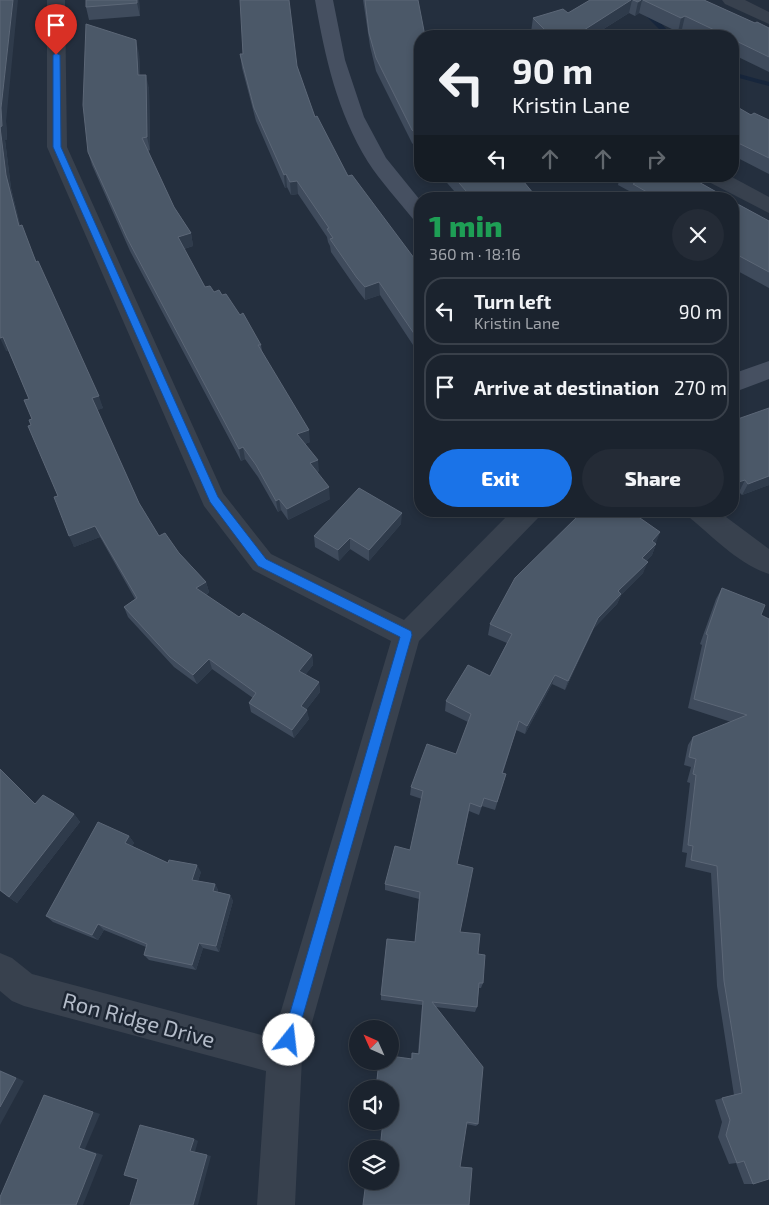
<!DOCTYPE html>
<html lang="en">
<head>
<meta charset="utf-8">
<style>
  body { margin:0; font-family:"Exo 2",sans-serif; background:#242b36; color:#f1f3f6; height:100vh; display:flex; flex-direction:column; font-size:19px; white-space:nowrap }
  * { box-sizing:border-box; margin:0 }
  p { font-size:16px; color:#a0a4aa }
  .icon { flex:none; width:28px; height:28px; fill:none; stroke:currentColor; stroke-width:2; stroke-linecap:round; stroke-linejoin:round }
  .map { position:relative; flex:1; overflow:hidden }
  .drawer { position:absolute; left:414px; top:192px; width:325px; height:325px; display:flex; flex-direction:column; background:#1b232e; border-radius:20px; box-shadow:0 2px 8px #0003,0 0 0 1px #39404a }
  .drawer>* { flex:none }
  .banner { position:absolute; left:414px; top:30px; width:325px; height:152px; border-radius:20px; box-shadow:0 2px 8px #0003,0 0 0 1px #39404a; background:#1b232e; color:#f1f3f6; overflow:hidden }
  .needle { width:32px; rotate:315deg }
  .buttons { position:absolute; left:349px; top:1020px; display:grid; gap:10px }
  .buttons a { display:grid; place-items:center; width:50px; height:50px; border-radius:50%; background:#1b232e; box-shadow:0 2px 8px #0003,0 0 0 1px #39404a; font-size:25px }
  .pin { position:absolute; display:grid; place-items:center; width:42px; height:42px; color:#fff; margin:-51px -21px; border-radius:50% 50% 50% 0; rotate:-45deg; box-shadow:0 0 5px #0007 }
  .pin .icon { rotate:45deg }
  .me { position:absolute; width:55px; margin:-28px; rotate:16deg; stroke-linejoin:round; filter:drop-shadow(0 0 4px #0008) }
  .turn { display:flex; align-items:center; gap:18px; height:105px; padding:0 15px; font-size:22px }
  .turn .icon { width:65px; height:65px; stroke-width:2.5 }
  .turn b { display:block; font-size:35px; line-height:42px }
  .lanes { display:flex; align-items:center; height:48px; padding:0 15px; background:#0003; justify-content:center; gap:25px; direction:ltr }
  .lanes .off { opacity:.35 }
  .round { display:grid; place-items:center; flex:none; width:52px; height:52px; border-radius:26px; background:#242b36 }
  .head { display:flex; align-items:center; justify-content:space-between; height:85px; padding:0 15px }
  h1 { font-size:30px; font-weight:800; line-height:38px; color:#1e9e55 }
  .primary-button { display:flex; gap:10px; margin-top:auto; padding:10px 15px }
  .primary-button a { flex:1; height:58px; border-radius:30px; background:#1a73e8; color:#fff; font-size:20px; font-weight:800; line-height:58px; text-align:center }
  .primary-button a+a { background:#242b36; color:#f1f3f6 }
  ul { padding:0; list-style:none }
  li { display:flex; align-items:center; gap:15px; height:68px; margin:0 10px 8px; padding:0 5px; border:2px solid #39404a; border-radius:20px }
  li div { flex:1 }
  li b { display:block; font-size:19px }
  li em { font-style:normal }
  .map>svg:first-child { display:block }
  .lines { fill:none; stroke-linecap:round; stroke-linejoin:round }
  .stream { fill:#17263c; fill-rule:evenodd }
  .street { fill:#38414e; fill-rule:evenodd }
  .secondary { fill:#465061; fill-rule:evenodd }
  .wall { fill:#3f4b5c }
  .shaded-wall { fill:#2f3b4b }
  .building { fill:#4b5868; stroke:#5c6777 }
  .route { fill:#1a73e8; stroke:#114b97 }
  .labels { text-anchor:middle; stroke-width:5; stroke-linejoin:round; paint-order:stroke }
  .near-street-label { font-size:22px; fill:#b4bcc9; stroke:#1d2633 }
</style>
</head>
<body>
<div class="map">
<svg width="769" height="1205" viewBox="0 0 769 1205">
  <rect width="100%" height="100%" fill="#242f3e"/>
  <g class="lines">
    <path class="stream" d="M 624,0 C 640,0 663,24 672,36 L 666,36 L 641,11 Z
      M 732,72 L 769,82 L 769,86 L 732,76 Z"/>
    <path class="street" d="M 47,0 L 65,0 L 67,147 L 223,493 L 271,554 L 404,620 L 512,511 L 542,511 L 538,518 L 419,641 L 302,1058 L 295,1205 L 257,1205 L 266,1071 L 24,1006 L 12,1001 L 0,991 L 0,953 L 12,958 L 32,974 L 273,1038 L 391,641 L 253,570 L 204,506 L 47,147 Z
      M 722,0 L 745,0 L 769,12 L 769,24 L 725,4 Z
      M 704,176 L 730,176 L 769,197 L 769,213 L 707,181 Z
      M 686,511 L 718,511 L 769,549 L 769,574 C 739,564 714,538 690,518 Z"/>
    <path class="secondary" d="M 315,0 L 333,0 L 345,60 L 364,117 L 386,158 L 420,200 L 420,221 L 413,219 C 398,200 381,182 368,162 C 337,112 325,57 315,0 Z
      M 769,361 L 769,379 L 732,393 L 732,374 Z"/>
  </g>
  <path class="wall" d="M 0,0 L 7,140 L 5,140 L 11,188 L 20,226 L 103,408 L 97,410 L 139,503 L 159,536 L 179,553 L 206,582 L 209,592 L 206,595 L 239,617 L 312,655 L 313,665 L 305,675 L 319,682 L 320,692 L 306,710 L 309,719 L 294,738 L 251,712 L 249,703 L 253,698 L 212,669 L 197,684 L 174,667 L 128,617 L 124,607 L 135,599 L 100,537 L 74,547 L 58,496 L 31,425 L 32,419 L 29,399 L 8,350 L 6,351 Z
    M 86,0 L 139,0 L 140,16 L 89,20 L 86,7 Z
    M 363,0 L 418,0 L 420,36 L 420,152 L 412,143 L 376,71 L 370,46 Z
    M 590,0 L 704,0 L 755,23 L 769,28 L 769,72 L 732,54 L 732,36 L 696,36 L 682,29 L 678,32 L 639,13 L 635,16 L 629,13 L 594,35 L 597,36 L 535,36 L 531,32 L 533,18 L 568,13 Z
    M 139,53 L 140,75 L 149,88 L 150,150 L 148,151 L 174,207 L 191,233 L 193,246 L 184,249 L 205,287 L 214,292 L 222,295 L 240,315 L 261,345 L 262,351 L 310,442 L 305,444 L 319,471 L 317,472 L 330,499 L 288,520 L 281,510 L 278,512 L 258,477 L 245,459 L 241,461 L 130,251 L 92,165 L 88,152 Z
    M 240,54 L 297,66 L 315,117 L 348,176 L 420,266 L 420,366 L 415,359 L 415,348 L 380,295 L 365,300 L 358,291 L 331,252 L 330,246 L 328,242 L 327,237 L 298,194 L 291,195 L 287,187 L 285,188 L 256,121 L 242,68 Z
    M 732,109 L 769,120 L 769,174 L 732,155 Z
    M 441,176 L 519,176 L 538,199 L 461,199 Z
    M 620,176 L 688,176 L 729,199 L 633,199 L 630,197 L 631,192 L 618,185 Z
    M 732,201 L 769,221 L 769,288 L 732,268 Z
    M 769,408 L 769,485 L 742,495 L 739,492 Z
    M 622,518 L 660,532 L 655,543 L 656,544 L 652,555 L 646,561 L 643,573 L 621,595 L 617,604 L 594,628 L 565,690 L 552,684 L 525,734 L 516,730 L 503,773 L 506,774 L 495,810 L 482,806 L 479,815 L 469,811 L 457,864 L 460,932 L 478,954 L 483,983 L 481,988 L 479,988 L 477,1007 L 475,1012 L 436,1007 L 478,1124 L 476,1126 L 466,1124 L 390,1181 L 412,1053 L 418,1053 L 422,1005 L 381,1000 L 381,995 L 415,942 L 419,899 L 385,890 L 385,884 L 410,850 L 422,799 L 410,795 L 411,787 L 456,754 L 468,722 L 445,711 L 446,701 L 490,676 L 507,643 L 488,635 L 490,624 Z
    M 401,524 L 369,561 L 350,549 L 339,561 L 315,547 L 314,536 Z
    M 722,588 L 761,615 L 753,1184 L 744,1184 L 736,1163 L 729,1164 L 718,1137 L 722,1122 L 715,1100 L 734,1095 L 717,986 L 711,873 L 685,867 L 687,853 L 682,852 L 690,783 L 687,782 L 691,767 L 684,765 L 688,745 L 693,737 L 731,722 L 688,708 L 702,645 L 700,644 L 716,599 Z
    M 0,769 L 35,804 L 74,814 L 80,822 L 17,903 L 0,891 Z
    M 129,836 L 134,843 L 132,846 L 168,863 L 201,872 L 198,881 L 215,884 L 218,890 L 218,892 L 230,895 L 233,901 L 219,952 L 203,948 L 196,970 L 149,960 L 144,955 L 146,947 L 104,930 L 98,940 L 53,922 L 46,916 Z"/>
  <path class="shaded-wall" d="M 13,0 L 18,0 L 6,122 L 7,140 L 5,140 L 11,188 L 24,239 L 19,226 L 6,175 L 0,127 L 1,108 Z
    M 137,0 L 139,0 L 140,16 L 137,3 Z
    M 631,0 L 632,0 L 629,13 L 592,36 L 584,30 Z
    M 641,0 L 642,0 L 639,13 L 635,16 L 638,2 Z
    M 685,16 L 682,29 L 678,32 L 681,18 Z
    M 136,40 L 139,53 L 141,89 L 138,75 Z
    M 146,75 L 149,88 L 150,150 L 147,137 Z
    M 286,174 L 287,187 L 285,188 L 284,175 Z
    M 297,181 L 298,194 L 291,195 L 290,182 Z
    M 191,233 L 193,246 L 180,250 L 178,237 Z
    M 379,282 L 380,295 L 365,300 L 365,287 Z
    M 3,337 L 9,350 L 6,351 L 0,338 Z
    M 99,396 L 103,408 L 96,411 L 92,398 Z
    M 309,430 L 310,442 L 299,446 L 297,434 Z
    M 243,447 L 245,459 L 241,461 L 239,449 Z
    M 318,460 L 319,471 L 311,475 L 310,463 Z
    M 769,476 L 769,485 L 742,495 L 748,484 Z
    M 745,480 L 739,492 L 732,494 L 732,484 Z
    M 329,487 L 330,499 L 288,520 L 287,509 Z
    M 279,499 L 281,510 L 278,512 L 276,501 Z
    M 402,513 L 401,524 L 369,561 L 369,550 Z
    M 95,526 L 100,537 L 74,547 L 69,536 Z
    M 660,532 L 656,543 L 647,552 L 652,541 Z
    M 350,538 L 350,549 L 339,561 L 338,550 Z
    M 656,544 L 652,555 L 638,569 L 642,558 Z
    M 648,562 L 643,573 L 621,595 L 617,604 L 594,628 L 565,690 L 568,681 L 598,618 L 618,591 Z
    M 206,582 L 209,592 L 200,599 L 196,588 Z
    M 312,655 L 313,665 L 301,681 L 299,671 Z
    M 209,659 L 212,669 L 197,684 L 193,675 Z
    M 555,675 L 552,684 L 525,734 L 527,726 Z
    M 319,682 L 320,692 L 302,715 L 301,706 Z
    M 307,710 L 309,719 L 294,738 L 292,730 Z
    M 74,814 L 80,822 L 17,903 L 9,897 Z
    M 129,836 L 134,843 L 130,850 L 125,843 Z
    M 197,865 L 201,872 L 196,886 L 192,880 Z
    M 215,884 L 218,890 L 216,897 L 213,891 Z
    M 230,895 L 233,901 L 219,952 L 216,946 Z
    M 98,924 L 104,930 L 98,940 L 92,935 Z
    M 199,943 L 203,948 L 196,970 L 192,965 Z
    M 0,1070 L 24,1081 L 0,1125 Z
    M 44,1095 L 100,1114 L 85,1149 L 103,1155 L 83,1205 L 76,1205 L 79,1148 Z
    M 194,1139 L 198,1141 L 195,1152 L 190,1151 Z
    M 207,1155 L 211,1156 L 198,1205 L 193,1205 Z"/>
  <path class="building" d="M 0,0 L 13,0 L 1,108 L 2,126 L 0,127 L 6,175 L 19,226 L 22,225 L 36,262 L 38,261 L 99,396 L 92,398 L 139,503 L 159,536 L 165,533 L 179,553 L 206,582 L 196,588 L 239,617 L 243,613 L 312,655 L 299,671 L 319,682 L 301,706 L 307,710 L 292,730 L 249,703 L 256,693 L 209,659 L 193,675 L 170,657 L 124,607 L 137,598 L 95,526 L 69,536 L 54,497 L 58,496 L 28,426 L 31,425 L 29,420 L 32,419 L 24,400 L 29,399 L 3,337 L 0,338 Z
    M 86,0 L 137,0 L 137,3 L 86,7 Z
    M 240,0 L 289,0 L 297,66 L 315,117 L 317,116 L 348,176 L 352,175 L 420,266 L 420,353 L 416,347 L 420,345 L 415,339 L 417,338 L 379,282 L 365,287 L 357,278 L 330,239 L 333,238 L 327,229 L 329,228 L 297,181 L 290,182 L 286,174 L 284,175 L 254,108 L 240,54 L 243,54 Z
    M 365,0 L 418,0 L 425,36 L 420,36 L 420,138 L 412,130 L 376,58 L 369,33 Z
    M 590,0 L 631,0 L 584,30 L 597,36 L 551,36 L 533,18 L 563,9 L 568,13 Z
    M 633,0 L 641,0 L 638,2 Z
    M 643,0 L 704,0 L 755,23 L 757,22 L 769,28 L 769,57 L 732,39 L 732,36 L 727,36 L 685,16 L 681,18 Z
    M 86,24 L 136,40 L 138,75 L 146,75 L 147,137 L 142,138 L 174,207 L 191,233 L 178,237 L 205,287 L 210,286 L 214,292 L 219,290 L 222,295 L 226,294 L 240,315 L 243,313 L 261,345 L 258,345 L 309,430 L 297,434 L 318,460 L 310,463 L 329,487 L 287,509 L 279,499 L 276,501 L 256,465 L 243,447 L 239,449 L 127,238 L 88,152 L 83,105 Z
    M 739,108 L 751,115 L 754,113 L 769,120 L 769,158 L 732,140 L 732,109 L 735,111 Z
    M 453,176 L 519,176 L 538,199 L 473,199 Z
    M 630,176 L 688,176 L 729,199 L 659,199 L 633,184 L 638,181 Z
    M 732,201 L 769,221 L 769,272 L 732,252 Z
    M 769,408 L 769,476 L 748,484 L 745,480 L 732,484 L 732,421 Z
    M 359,488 L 402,513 L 369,550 L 350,538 L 338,550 L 314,536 Z
    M 583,511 L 613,511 L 622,518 L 628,511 L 630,511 L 660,532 L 652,541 L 656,544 L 642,558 L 648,562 L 618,591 L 621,594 L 598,618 L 568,681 L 555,675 L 527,726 L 519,721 L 502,773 L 506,774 L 497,802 L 484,798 L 481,807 L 470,803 L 457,864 L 473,868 L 460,932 L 480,934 L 478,954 L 485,955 L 483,983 L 479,983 L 477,1007 L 432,1002 L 483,1067 L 478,1124 L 467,1122 L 460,1167 L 472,1168 L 469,1205 L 363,1205 L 366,1181 L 390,1181 L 390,1149 L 380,1149 L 383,1121 L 390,1121 L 390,1089 L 376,1089 L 379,1061 L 390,1061 L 390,1056 L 412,1059 L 412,1053 L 419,1054 L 423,1001 L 381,995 L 387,939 L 415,942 L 420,892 L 385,884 L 395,846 L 410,850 L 423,791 L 411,787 L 427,744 L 456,754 L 471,714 L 446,701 L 468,665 L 490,676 L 512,634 L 490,624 L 515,578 Z
    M 722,588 L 765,605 L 761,615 L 769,619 L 769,1179 L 753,1184 L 744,1161 L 737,1163 L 726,1135 L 730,1120 L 722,1098 L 742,1093 L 724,981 L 717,866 L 691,860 L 693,846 L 688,845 L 696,775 L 693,774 L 696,759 L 689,757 L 693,737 L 747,715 L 694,699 L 708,635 L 706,634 Z
    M 0,769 L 35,804 L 43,795 L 74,814 L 9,897 L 0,890 Z
    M 98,822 L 129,836 L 125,843 L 168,863 L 169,860 L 197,865 L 192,880 L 215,884 L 213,891 L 230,895 L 216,946 L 199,943 L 192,965 L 144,955 L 147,944 L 98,924 L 92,935 L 46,916 Z
    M 0,1071 L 16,1078 L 0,1107 Z
    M 44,1095 L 93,1112 L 79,1148 L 96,1154 L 76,1205 L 0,1205 L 0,1197 Z
    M 140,1125 L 194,1139 L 190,1151 L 207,1155 L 193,1205 L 130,1205 L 138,1179 L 124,1175 Z"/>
  <path class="route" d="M 56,53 L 60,55 L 61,147 L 218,497 L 266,559 L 411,631 L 412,635 L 296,1040 L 294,1045 L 289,1047 L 284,1045 L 282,1040 L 400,637 L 258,566 L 210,502 L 53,147 L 53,55 Z"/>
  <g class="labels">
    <g class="near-street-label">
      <text transform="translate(139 1020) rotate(15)" y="8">Ron Ridge Drive</text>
    </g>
  </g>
</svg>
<div class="buttons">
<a><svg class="needle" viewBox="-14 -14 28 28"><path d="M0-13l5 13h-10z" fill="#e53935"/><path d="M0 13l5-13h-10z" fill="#a0a4aa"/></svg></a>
<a><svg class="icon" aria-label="sound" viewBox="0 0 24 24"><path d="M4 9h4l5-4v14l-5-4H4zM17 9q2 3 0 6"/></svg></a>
<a><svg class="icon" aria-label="layers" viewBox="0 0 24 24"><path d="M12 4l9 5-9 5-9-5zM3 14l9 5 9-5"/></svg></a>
</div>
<div class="pin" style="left:56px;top:55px;background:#d93025"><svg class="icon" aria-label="arrive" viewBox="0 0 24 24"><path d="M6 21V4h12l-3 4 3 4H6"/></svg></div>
<svg class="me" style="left:289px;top:1040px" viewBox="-20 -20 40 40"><circle r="19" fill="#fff"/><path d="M0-13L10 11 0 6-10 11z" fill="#1a73e8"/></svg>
<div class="banner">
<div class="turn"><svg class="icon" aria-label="left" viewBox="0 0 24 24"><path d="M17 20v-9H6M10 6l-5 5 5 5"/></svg><div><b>90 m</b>Kristin Lane</div></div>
<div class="lanes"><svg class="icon" aria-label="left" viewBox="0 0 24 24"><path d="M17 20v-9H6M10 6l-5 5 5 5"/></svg><svg class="icon off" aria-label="ahead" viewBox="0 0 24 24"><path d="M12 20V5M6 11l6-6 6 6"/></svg><svg class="icon off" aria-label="ahead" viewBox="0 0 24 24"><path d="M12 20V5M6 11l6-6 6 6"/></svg><svg class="icon off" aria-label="right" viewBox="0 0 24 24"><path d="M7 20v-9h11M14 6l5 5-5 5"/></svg></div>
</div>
<section class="drawer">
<div class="head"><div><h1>1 min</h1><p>360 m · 18:16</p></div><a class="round"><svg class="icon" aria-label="close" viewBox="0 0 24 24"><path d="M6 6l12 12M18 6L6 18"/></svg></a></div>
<ul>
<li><svg class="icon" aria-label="left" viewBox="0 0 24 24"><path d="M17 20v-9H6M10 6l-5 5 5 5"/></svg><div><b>Turn left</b><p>Kristin Lane</p></div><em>90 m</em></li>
<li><svg class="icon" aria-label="arrive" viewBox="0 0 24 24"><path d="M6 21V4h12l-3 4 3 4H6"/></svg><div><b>Arrive at destination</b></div><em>270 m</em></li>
</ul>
<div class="primary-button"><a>Exit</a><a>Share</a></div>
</section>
</div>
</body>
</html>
